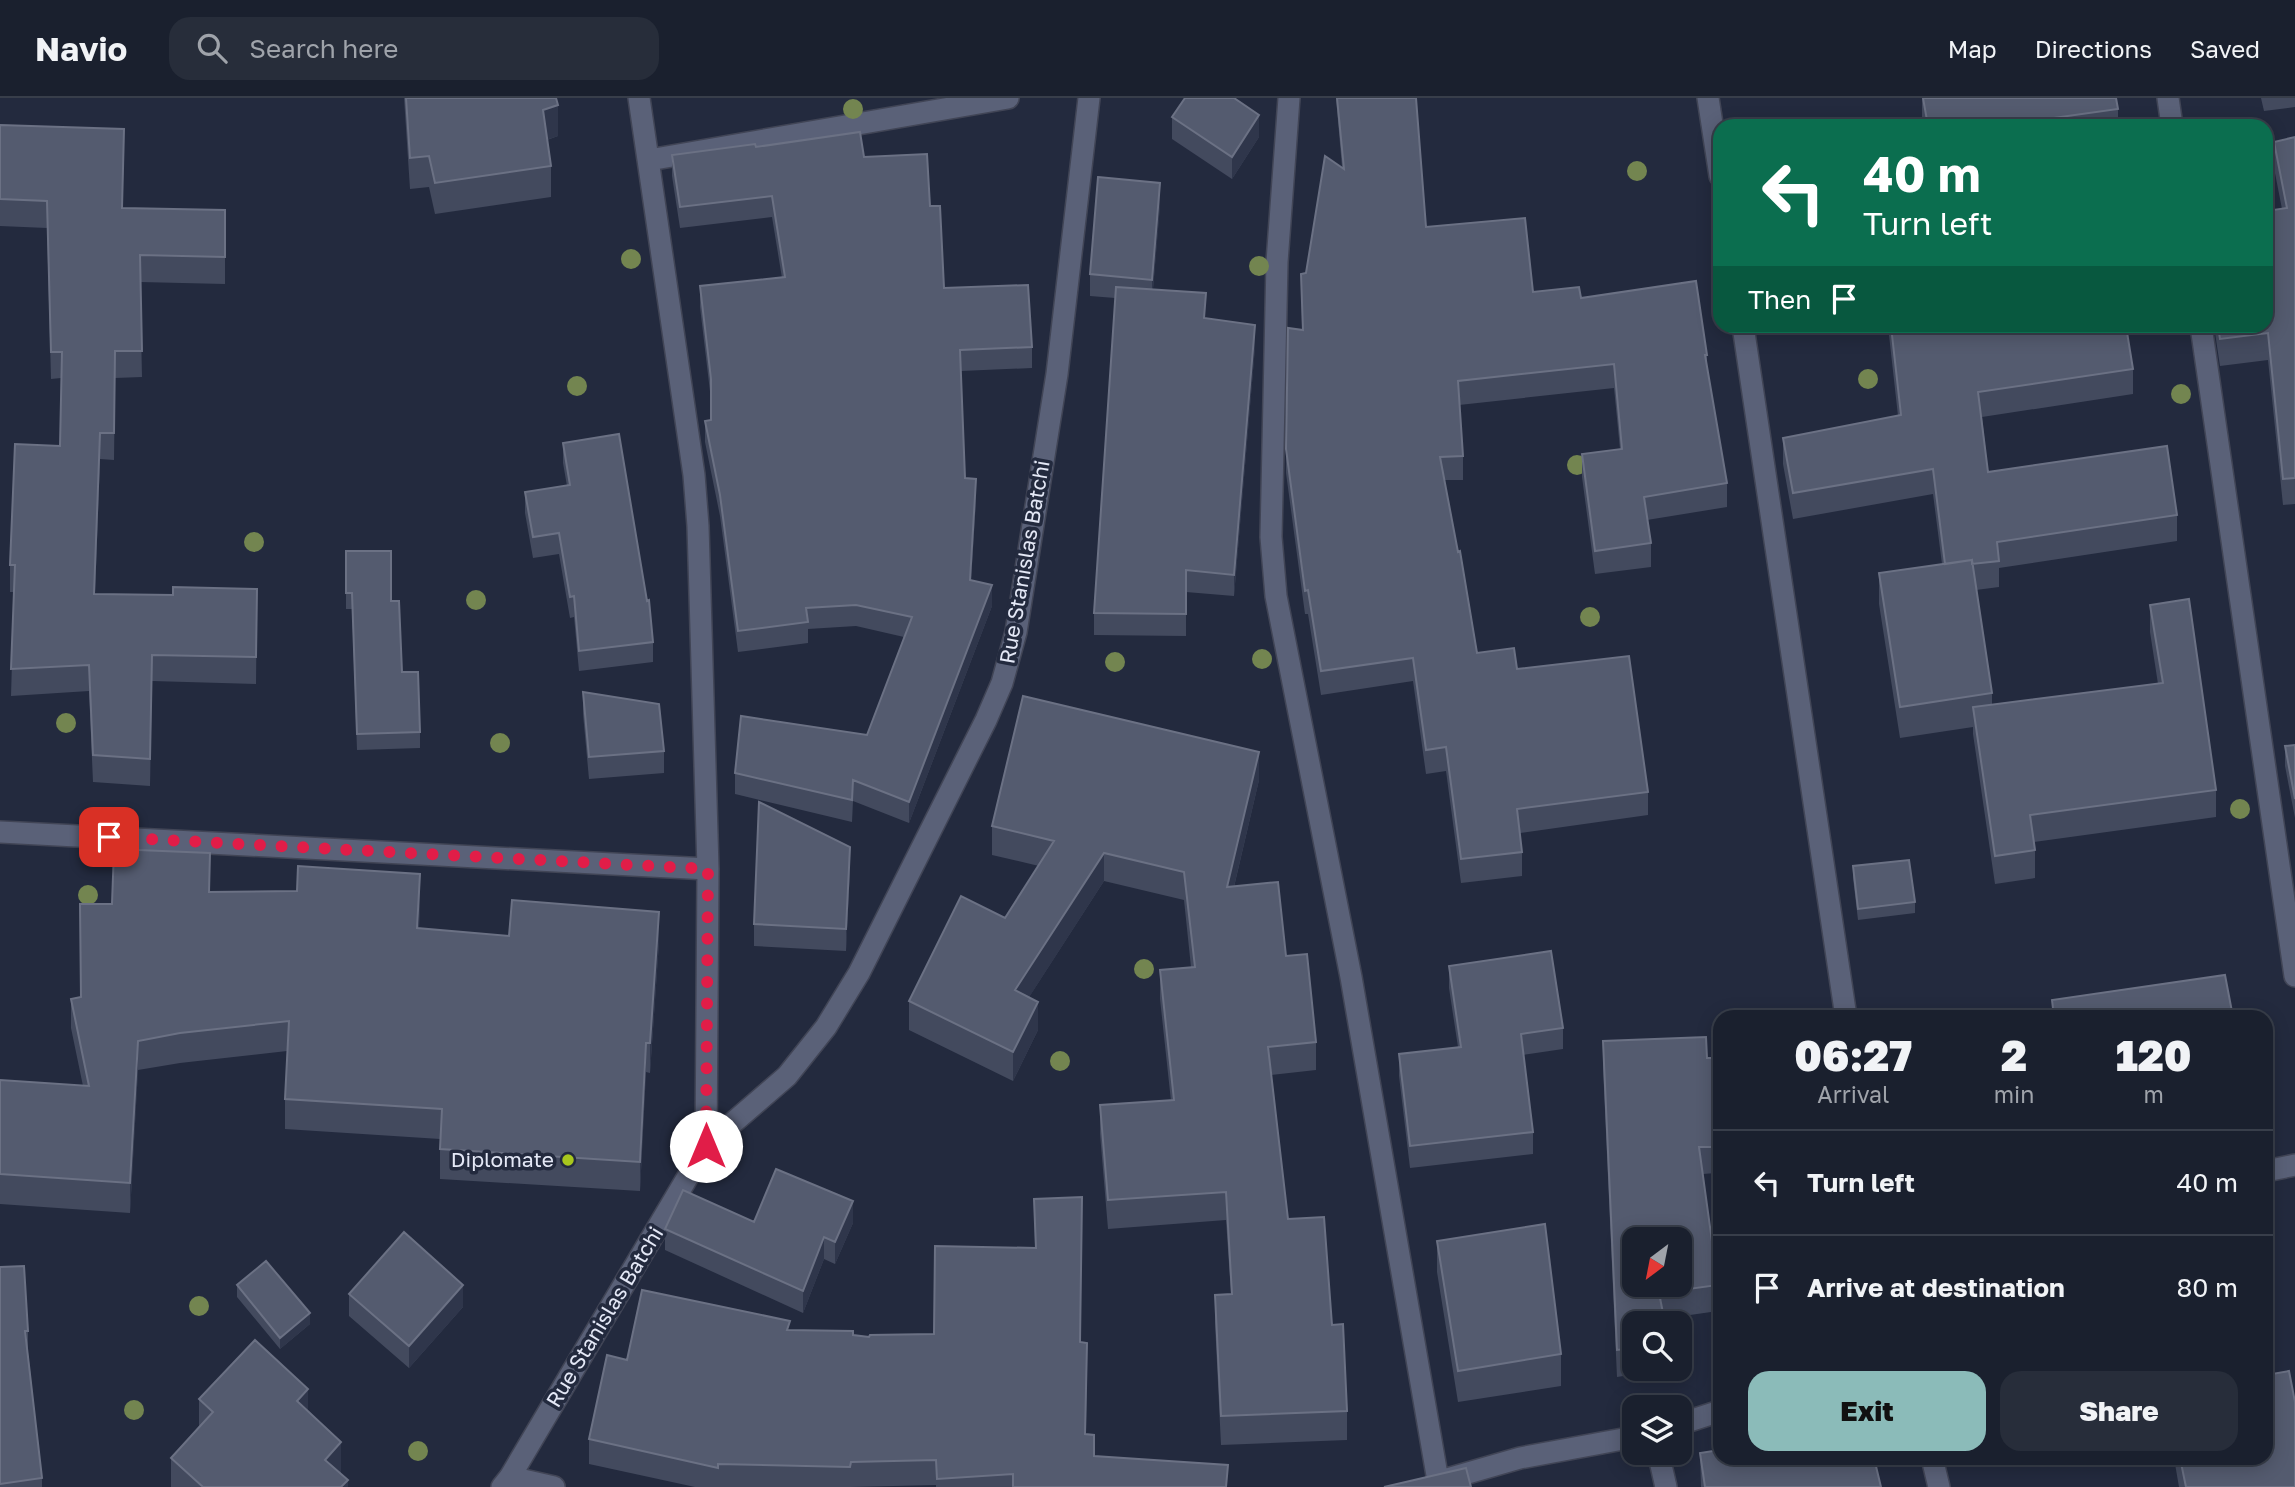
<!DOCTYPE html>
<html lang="en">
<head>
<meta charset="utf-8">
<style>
  body { margin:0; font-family:"Golos Text",sans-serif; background:#272d3a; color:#f1f3f6; height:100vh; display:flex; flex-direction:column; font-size:26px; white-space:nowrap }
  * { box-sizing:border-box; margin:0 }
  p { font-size:23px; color:#9fa3aa }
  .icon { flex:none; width:38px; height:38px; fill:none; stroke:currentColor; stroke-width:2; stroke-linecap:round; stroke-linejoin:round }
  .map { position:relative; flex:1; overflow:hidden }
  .side { position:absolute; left:1713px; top:912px; width:560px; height:455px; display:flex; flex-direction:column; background:#1a202e; border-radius:21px; box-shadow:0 4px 18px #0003,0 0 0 2px #383e4a }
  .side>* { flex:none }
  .banner { position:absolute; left:1713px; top:21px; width:560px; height:214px; border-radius:21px; box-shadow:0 4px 18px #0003,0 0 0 2px #383e4a; background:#0b6e4f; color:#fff; overflow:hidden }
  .needle { width:46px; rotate:212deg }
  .tools { position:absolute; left:1622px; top:1129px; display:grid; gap:14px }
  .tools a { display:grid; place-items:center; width:70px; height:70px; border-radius:14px; background:#1a202e; box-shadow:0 4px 18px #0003,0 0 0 2px #383e4a; font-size:35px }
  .pin { position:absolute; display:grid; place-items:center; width:60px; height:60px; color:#fff; margin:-30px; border-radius:14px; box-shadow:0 4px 10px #0006 }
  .me { position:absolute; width:77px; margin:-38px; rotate:0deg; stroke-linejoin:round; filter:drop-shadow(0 0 5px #0008) }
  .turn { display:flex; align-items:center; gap:24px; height:147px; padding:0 35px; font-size:32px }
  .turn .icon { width:91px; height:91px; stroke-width:2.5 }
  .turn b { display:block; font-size:49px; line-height:60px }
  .then { display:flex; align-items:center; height:66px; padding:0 35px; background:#0003; gap:14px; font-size:26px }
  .eta { display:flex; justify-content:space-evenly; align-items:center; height:119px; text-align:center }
  .eta b { font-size:42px; font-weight:800; line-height:49px }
  .cta { display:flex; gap:14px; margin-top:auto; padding:14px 35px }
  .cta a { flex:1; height:80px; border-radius:21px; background:#8bbbb9; color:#111; font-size:28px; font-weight:800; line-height:80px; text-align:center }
  .cta a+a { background:#272d3a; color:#f1f3f6 }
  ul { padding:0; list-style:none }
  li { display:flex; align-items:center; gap:21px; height:105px; padding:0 35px; border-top:2px solid #383e4a }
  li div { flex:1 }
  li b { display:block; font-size:26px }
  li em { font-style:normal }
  header { display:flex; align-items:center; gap:42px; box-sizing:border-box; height:98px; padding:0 35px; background:#1a202e; border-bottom:2px solid #383e4a }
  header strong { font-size:33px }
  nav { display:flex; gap:38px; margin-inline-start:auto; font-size:24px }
  .search { width:490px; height:63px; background:#272d3a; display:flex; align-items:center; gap:18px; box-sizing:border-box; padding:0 24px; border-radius:21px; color:#9fa3aa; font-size:26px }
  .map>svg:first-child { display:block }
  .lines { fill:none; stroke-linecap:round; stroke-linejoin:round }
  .minor-casing { stroke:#414556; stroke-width:24 }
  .minor { stroke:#5a6178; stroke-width:21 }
  .tree { fill:#738550 }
  .wall { fill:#434a5e }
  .shaded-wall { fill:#2f364b }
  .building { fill:#545b6f; stroke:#6b7184; stroke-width:2; fill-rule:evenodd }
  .route { stroke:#e11d48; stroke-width:12; stroke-dasharray:0 21.6 }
  .poi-dot { fill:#a8c71d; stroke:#232a3e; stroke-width:2.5 }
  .labels { text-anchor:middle; stroke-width:7; stroke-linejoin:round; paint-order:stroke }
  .street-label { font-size:21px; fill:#e4e8f6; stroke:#232a3e }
  .poi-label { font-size:21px; fill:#e4e8f6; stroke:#232a3e; text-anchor:end }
</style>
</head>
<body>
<header>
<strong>Navio</strong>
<div class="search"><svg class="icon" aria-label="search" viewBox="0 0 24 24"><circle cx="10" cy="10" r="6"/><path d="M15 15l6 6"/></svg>Search here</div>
<nav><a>Map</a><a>Directions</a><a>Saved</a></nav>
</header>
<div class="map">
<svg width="2295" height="1389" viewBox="0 0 2295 1389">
  <rect width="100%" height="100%" fill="#232a3e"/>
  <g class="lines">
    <g class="minor-casing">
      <path id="minor" d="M 639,0 L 694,377 L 698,428 L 708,771 L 706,1048
        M 1289,0 L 1277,164 L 1271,439 L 1276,498 L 1351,879 L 1438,1383
        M 1708,0 L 1720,78
        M 2168,0 L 2172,28
        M 649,62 L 1008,0
        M 1743,228 L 1846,919
        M 2201,228 L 2295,878
        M 0,734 L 708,771
        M 2266,1073 L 2295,1067
        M 1680,1326 L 1720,1313
        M 1658,1354 L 1666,1389
        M 1932,1360 L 1939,1389
        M 510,1379 L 554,1389
        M 1440,1383 L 1520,1360 L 1634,1339
        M 502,1389 L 510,1379 L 706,1048 L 787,978 L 826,929 L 859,875 L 986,622 L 1002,585 L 1016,534 L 1057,276 L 1089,0"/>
    </g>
    <use href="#minor" class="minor"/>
  </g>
  <g class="tree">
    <circle cx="853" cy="11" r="10"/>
    <circle cx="1637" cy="73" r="10"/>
    <circle cx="631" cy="161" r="10"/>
    <circle cx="1259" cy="168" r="10"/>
    <circle cx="1868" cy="281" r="10"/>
    <circle cx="577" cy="288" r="10"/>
    <circle cx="2181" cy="296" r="10"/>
    <circle cx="1577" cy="367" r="10"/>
    <circle cx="254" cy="444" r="10"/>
    <circle cx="476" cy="502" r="10"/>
    <circle cx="1590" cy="519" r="10"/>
    <circle cx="1262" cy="561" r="10"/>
    <circle cx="1115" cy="564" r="10"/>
    <circle cx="66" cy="625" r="10"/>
    <circle cx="500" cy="645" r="10"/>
    <circle cx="2240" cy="711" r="10"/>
    <circle cx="88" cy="797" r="10"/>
    <circle cx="1144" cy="871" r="10"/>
    <circle cx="1060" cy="963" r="10"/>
    <circle cx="199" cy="1208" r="10"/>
    <circle cx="134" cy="1312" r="10"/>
    <circle cx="418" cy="1353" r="10"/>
  </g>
  <path class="wall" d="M 404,0 L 556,0 L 558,38 L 547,42 L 551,68 L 551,99 L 435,116 L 429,89 L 410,91 Z
    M 1336,0 L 1416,0 L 1426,129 L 1533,194 L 1581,200 L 1707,257 L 1707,271 L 1727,385 L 1727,409 L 1647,422 L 1651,445 L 1651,469 L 1595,476 L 1582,379 L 1582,356 L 1620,351 L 1614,290 L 1459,307 L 1463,358 L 1463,382 L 1444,382 L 1477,555 L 1517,571 L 1648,694 L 1648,717 L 1520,735 L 1522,754 L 1522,778 L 1461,785 L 1446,673 L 1426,676 L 1413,583 L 1321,597 L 1308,516 L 1305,516 L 1286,375 L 1286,351 L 1302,232 L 1301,176 L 1306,175 L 1342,69 Z
    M 1922,0 L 2116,0 L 2118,11 L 2118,28 L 1924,28 L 1922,19 Z
    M 2261,0 L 2295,0 L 2295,9 L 2264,13 Z
    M 1172,19 L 1259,39 L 1232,81 L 1172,41 Z
    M 0,27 L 124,58 L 122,110 L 225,112 L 225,186 L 140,184 L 142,279 L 115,280 L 114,362 L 100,361 L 95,496 L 173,497 L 257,491 L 256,586 L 152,583 L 150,688 L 93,684 L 89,593 L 11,598 L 14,494 L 10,494 L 10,467 L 60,348 L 61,280 L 51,281 L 47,130 L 0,128 Z
    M 2295,39 L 2295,406 L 2283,407 L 2268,262 L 2220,268 L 2214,228 L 2266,228 L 2282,111 L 2274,70 L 2274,44 Z
    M 756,49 L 864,59 L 930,108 L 944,190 L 1032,249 L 1032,270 L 961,273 L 965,380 L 976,402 L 971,482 L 992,508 L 909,725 L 853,703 L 852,724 L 735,696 L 735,675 L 867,637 L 904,539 L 856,528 L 808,531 L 808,545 L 738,554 L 720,418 L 705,344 L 705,323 L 711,322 L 711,302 L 700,209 L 700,188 L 782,180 L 772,119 L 680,130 L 672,78 L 672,57 Z
    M 1160,107 L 1153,191 L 1255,249 L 1234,498 L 1186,494 L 1186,538 L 1094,537 L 1094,515 L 1115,200 L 1090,198 L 1090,176 Z
    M 1888,228 L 2126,228 L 2133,271 L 2133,296 L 1982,319 L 1988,374 L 2177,417 L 2177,443 L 1999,470 L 1999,489 L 1976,492 L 1992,595 L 1992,607 L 2158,586 L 2150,534 L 2150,507 L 2216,692 L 2216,719 L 2034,744 L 2035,752 L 2035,780 L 1995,786 L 1973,636 L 1973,629 L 1900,640 L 1879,506 L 1879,475 L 1942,466 L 1933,396 L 1793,421 L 1783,366 L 1783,340 L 1898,318 Z
    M 563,345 L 653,544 L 653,564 L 579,573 L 574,519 L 570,520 L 559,456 L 533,460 L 525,415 L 525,394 L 567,388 L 563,365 Z
    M 346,453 L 391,503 L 402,574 L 420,634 L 420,650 L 357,652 L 352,511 L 346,511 Z
    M 583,594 L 664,653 L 664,675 L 589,681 L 583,616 Z
    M 2295,647 L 2295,720 L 2285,668 L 2285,648 Z
    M 1259,682 L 1234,789 L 1286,858 L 1316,944 L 1316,972 L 1271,977 L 1288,1121 L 1332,1227 L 1347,1313 L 1347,1342 L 1221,1347 L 1215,1225 L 1215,1197 L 1231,1196 L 1226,1122 L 1108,1131 L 1100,1036 L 1100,1007 L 1171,1003 L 1160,901 L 1160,872 L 1191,869 L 1184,802 L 1104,783 L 1029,899 L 1038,932 L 1013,983 L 909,932 L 909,903 L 1005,820 L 1039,768 L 992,757 L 992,728 Z
    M 1853,768 L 1915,804 L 1915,815 L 1858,822 L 1853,780 Z
    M 850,771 L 846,853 L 754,848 L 754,826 Z
    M 210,794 L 420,805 L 419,830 L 509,838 L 659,844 L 650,975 L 646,974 L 640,1093 L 440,1081 L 440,1041 L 285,1031 L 285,1001 L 287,953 L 180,965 L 138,972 L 130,1115 L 0,1106 L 0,982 L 83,988 L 71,930 L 71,901 L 80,899 L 112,806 Z
    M 1449,868 L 1563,930 L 1563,951 L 1523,957 L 1533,1034 L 1533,1056 L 1410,1070 L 1399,978 L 1399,956 L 1458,949 L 1449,890 Z
    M 1603,943 L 1707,960 L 1716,1049 L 1716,1075 L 1703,1076 L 1718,1187 L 1718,1213 L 1634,1225 L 1634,1270 L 1668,1271 L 1617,1279 L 1603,969 Z
    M 1034,1101 L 1081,1244 L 1087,1269 L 1086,1336 L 1094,1358 L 1228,1389 L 936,1389 L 936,1387 L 851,1389 L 695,1389 L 589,1366 L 589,1341 L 627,1262 L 790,1232 L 869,1239 L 934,1236 L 1035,1150 Z
    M 754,1124 L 853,1125 L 835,1166 L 824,1161 L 803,1215 L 665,1152 L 665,1131 Z
    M 1437,1143 L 1561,1256 L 1561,1288 L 1458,1304 L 1437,1174 Z
    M 0,1169 L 28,1233 L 28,1254 L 42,1380 L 42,1389 L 0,1389 Z
    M 237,1187 L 310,1226 L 280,1251 L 237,1199 Z
    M 349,1196 L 463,1209 L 409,1270 L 349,1218 Z
    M 199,1301 L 308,1313 L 348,1389 L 171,1389 L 171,1360 L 199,1328 Z
    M 1700,1355 L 1793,1361 L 1881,1389 L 1701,1389 Z
    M 2174,1360 L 2266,1360 L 2295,1389 L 2179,1389 Z"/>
  <path class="shaded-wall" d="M 558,7 L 558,38 L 543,43 L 543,12 Z
    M 1259,17 L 1259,39 L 1232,81 L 1232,59 Z
    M 1160,85 L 1160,107 L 1152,203 L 1152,182 Z
    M 1255,227 L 1255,249 L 1234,498 L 1234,477 Z
    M 100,335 L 100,361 L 94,523 L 94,496 Z
    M 976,381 L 976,402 L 970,503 L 970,482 Z
    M 992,487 L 992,508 L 909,725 L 909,704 Z
    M 152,557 L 152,583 L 150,688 L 150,661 Z
    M 1259,654 L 1259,682 L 1227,818 L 1227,789 Z
    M 850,749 L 850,771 L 846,853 L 846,831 Z
    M 1104,755 L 1104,783 L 1015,921 L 1015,892 Z
    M 420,776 L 420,805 L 417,859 L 417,830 Z
    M 659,814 L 659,844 L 650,975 L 650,945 Z
    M 1038,904 L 1038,932 L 1013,983 L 1013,954 Z
    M 138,943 L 138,972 L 130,1115 L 130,1085 Z
    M 646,945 L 646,974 L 640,1093 L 640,1064 Z
    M 853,1103 L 853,1125 L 835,1166 L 835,1144 Z
    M 824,1139 L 824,1161 L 803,1215 L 803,1193 Z
    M 463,1187 L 463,1209 L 409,1270 L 409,1248 Z
    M 310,1215 L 310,1226 L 280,1251 L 280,1240 Z
    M 308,1291 L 308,1322 L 297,1303 Z
    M 341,1344 L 341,1375 L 329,1389 L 325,1362 Z
    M 348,1382 L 348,1389 L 341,1389 Z"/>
  <path class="building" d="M 406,0 L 556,0 L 558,7 L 543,12 L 551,68 L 435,85 L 429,58 L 410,60 Z
    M 1185,0 L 1234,0 L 1259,17 L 1232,59 L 1172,19 Z
    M 1337,0 L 1416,0 L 1426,129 L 1525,120 L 1533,194 L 1579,189 L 1581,200 L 1696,183 L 1707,257 L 1705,257 L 1727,385 L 1644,399 L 1651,445 L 1595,453 L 1582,356 L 1622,351 L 1614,266 L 1458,283 L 1463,358 L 1440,359 L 1458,454 L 1460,453 L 1477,555 L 1514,550 L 1517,571 L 1629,558 L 1648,694 L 1517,711 L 1522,754 L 1461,761 L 1446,649 L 1426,652 L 1413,560 L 1321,573 L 1308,492 L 1305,493 L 1286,351 L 1288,230 L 1303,232 L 1301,176 L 1306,175 L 1325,58 L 1344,71 Z
    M 1923,0 L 2116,0 L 2118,11 L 2018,25 L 2017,21 L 1985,28 L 1928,28 Z
    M 0,27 L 124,31 L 122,110 L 225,112 L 225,159 L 140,157 L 142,253 L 115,253 L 114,335 L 100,335 L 94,496 L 173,497 L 173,489 L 257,491 L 256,559 L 152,557 L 150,661 L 93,657 L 89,567 L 11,571 L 15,467 L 10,467 L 15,346 L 60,348 L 62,254 L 51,254 L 47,103 L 0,101 Z
    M 860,34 L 864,59 L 927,56 L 930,108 L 940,108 L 944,190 L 1028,187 L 1032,249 L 960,252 L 965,380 L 976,381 L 970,482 L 992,487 L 909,704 L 853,682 L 852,702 L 735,675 L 741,618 L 867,637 L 912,519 L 856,507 L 806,510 L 808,524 L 738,533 L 720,397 L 705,323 L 711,322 L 711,281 L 700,188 L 785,179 L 772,98 L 680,109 L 672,57 L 755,46 L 756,49 Z
    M 2295,39 L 2295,380 L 2283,381 L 2268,235 L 2220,241 L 2218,228 L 2266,228 L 2266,113 L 2287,110 L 2274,44 Z
    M 1098,79 L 1160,85 L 1152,182 L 1090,176 Z
    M 1116,189 L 1206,195 L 1204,220 L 1255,227 L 1234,477 L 1186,472 L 1186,516 L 1094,515 Z
    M 1891,228 L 2126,228 L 2133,271 L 1978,294 L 1988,374 L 2167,348 L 2177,417 L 1997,444 L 1999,463 L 1972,466 L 1972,462 L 1945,466 L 1933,371 L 1793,395 L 1783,340 L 1901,317 Z
    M 619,336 L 647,503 L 649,502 L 653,544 L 579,553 L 574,498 L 570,499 L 559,435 L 533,439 L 525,394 L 570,387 L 563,345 Z
    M 346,453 L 391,453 L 391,503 L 399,503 L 402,574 L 418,574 L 420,634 L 357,636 L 352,495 L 346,495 Z
    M 1972,462 L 1992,595 L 1900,609 L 1879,475 Z
    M 2189,501 L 2216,692 L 2030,717 L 2035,752 L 1995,758 L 1973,609 L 2163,585 L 2150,507 Z
    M 583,594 L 659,606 L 664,653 L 589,659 Z
    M 1023,598 L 1259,654 L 1227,789 L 1278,784 L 1286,858 L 1307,856 L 1316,944 L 1268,949 L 1288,1121 L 1324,1119 L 1332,1227 L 1343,1226 L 1347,1313 L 1221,1318 L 1215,1197 L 1232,1196 L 1226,1094 L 1108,1102 L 1100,1007 L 1174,1002 L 1160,872 L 1195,869 L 1184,774 L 1104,755 L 1015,892 L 1038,904 L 1013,954 L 909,903 L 961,798 L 1005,820 L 1054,743 L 992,728 Z
    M 2295,647 L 2295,701 L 2285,648 Z
    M 759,704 L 850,749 L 846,831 L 754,826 Z
    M 114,751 L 210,755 L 209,794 L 297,793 L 298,768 L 420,776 L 417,830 L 509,838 L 512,802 L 659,814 L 650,945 L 646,945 L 640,1064 L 440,1051 L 442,1011 L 285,1001 L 289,923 L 180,935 L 138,943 L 130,1085 L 0,1076 L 0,982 L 89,988 L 71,901 L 81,899 L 80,806 L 112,806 Z
    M 1909,762 L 1915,804 L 1858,811 L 1853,768 Z
    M 1551,853 L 1563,930 L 1521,936 L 1533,1034 L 1410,1048 L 1399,956 L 1461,949 L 1449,868 Z
    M 2225,877 L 2233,919 L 2054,919 L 2052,902 Z
    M 1706,939 L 1707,960 L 1713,960 L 1716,1049 L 1699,1049 L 1718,1187 L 1659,1195 L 1665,1225 L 1634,1225 L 1634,1250 L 1617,1252 L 1603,943 ZM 1634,1141 L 1680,1141 L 1680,1186 L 1634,1186 Z
    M 776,1071 L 853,1103 L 835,1144 L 824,1139 L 803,1193 L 665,1131 L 683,1092 L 754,1124 Z
    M 1082,1099 L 1080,1244 L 1087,1245 L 1085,1336 L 1094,1337 L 1094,1358 L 1228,1367 L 1226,1389 L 1013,1389 L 1013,1376 L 937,1381 L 936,1362 L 851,1364 L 850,1369 L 718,1366 L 718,1370 L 589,1341 L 607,1257 L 627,1262 L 642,1192 L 790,1223 L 787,1232 L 853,1233 L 853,1237 L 869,1239 L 870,1237 L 934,1236 L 935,1148 L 1036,1150 L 1034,1101 Z
    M 1545,1126 L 1561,1256 L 1458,1273 L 1437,1143 Z
    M 404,1134 L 463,1187 L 409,1248 L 349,1196 Z
    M 266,1163 L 310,1215 L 280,1240 L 237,1187 Z
    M 24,1168 L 28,1233 L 25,1233 L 42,1380 L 0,1386 L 0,1169 Z
    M 255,1242 L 308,1291 L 297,1303 L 341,1344 L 325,1362 L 348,1382 L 341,1389 L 203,1389 L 171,1360 L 213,1314 L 199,1301 Z
    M 2289,1273 L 2295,1304 L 2295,1389 L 2186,1389 L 2180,1360 L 2266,1360 L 2266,1277 Z
    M 1720,1352 L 1720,1360 L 1793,1360 L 1793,1361 L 1798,1360 L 1874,1360 L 1881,1389 L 1705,1389 L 1700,1355 Z
    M 1466,1370 L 1471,1389 L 1384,1389 Z"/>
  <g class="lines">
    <path class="route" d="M 109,739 L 708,771 L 706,1048"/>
  </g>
  <circle class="poi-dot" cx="568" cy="1062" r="7"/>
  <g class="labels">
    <g class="street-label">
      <text transform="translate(1025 464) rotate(-80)" y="7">Rue Stanislas Batchi</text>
      <text transform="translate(605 1219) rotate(-59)" y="7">Rue Stanislas Batchi</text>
    </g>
    <g class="poi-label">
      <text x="554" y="1069">Diplomate</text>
    </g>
  </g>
</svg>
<div class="tools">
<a><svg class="needle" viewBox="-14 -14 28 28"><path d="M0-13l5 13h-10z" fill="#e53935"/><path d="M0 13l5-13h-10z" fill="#9fa3aa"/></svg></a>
<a><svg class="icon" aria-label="search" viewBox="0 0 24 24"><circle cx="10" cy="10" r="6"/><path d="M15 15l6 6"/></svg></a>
<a><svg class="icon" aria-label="layers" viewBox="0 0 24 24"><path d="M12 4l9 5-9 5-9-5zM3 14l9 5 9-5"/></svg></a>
</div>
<div class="pin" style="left:109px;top:739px;background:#d93025"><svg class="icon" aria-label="arrive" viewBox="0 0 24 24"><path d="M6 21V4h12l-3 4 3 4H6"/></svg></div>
<svg class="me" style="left:706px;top:1048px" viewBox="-20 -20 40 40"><circle r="19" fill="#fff"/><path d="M0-13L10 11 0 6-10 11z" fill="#e11d48"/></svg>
<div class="banner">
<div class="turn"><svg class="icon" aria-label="left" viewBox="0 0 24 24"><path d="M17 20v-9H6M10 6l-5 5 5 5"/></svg><div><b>40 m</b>Turn left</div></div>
<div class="then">Then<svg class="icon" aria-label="arrive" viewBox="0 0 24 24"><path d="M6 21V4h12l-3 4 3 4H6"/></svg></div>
</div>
<section class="side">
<div class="eta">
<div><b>06:27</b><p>Arrival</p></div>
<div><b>2</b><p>min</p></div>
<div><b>120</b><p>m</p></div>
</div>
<ul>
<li><svg class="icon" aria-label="left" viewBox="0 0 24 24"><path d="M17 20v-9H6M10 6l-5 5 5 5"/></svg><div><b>Turn left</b></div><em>40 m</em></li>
<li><svg class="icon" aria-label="arrive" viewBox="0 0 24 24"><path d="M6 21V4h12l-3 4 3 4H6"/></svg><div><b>Arrive at destination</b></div><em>80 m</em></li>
</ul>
<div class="cta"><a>Exit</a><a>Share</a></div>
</section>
</div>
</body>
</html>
